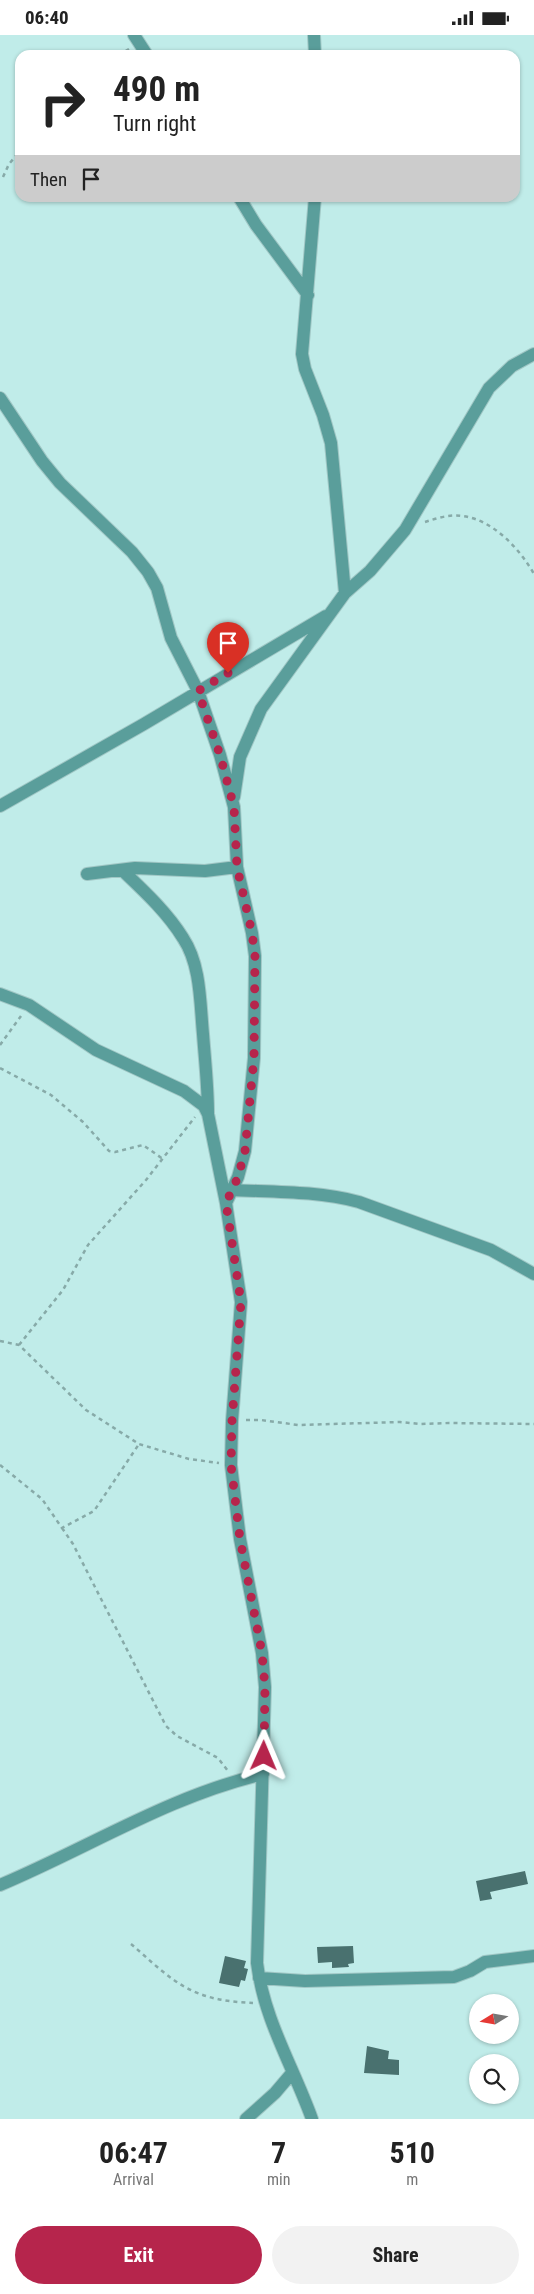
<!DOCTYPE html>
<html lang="en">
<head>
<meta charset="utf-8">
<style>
  body { margin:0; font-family:"Roboto Condensed",sans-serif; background:#f2f2f2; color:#222; height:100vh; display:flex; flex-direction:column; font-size:19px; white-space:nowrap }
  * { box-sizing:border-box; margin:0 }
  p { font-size:16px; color:#767676 }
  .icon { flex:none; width:28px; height:28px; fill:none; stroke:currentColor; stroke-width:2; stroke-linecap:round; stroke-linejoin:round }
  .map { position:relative; height:2084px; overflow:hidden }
  .details { display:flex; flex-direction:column; background:#fff; flex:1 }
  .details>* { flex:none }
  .guide { position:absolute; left:15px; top:15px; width:505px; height:152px; border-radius:15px; box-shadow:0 1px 4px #0004; background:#fff; color:#222; overflow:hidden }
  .needle { width:32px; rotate:259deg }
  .controls { position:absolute; left:469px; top:1959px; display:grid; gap:10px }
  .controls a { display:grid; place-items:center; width:50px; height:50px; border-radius:50%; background:#fff; box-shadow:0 1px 4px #0004; font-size:25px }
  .pin { position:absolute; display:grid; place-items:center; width:42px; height:42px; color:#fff; margin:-51px -21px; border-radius:50% 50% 50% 0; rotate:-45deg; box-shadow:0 0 5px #0007 }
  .pin .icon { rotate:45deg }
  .me { position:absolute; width:55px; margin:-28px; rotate:1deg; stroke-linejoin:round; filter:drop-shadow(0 0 4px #0008) }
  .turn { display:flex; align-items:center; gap:18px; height:105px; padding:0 15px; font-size:22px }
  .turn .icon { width:65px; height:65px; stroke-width:2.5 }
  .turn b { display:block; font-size:35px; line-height:42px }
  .then { display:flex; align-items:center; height:48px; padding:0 15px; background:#0003; gap:10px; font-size:19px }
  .eta { display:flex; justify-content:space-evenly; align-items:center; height:85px; text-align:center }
  .eta b { font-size:30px; font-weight:700; line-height:35px }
  .cta { display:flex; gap:10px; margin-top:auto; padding:10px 15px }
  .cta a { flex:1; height:58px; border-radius:30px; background:#b6254c; color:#fff; font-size:20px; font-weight:700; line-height:58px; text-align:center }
  .cta a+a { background:#f2f2f2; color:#222 }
  .status { display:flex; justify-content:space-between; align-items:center; height:35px; padding:0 25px; background:#fff; direction:ltr }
  .status svg { height:14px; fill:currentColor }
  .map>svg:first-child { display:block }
  .building { fill:#49716f }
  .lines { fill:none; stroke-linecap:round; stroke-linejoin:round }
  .minor-casing { stroke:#a0c7c5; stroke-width:14 }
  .path { stroke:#87aaa8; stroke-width:2.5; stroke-dasharray:4 4; stroke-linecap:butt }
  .minor { stroke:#5a9e9b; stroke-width:12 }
  .route { stroke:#b6254c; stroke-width:9; stroke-dasharray:0 16.2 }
</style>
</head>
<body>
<div class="status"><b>06:40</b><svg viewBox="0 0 49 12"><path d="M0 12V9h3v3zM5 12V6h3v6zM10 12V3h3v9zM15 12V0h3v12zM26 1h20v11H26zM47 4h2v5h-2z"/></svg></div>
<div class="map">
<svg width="534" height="2084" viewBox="0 0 534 2084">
  <rect width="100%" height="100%" fill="#c0ece9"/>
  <path class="building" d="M 525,1836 L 528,1849 L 490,1857 L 492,1864 L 480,1866 L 476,1846 Z
    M 353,1911 L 354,1928 L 348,1929 L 349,1932 L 332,1933 L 332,1927 L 318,1928 L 317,1912 Z
    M 225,1921 L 246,1926 L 244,1933 L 248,1934 L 245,1946 L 241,1945 L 239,1952 L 219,1948 Z
    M 367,2011 L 389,2016 L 388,2024 L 399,2025 L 399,2040 L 364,2038 Z"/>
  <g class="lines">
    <g class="minor-casing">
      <path id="minor" d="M 134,0 L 147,20
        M 314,0 L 315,20
        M 239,162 L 256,190 L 308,260
        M 315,162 L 302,319 L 305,334 L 323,380 L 331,408 L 345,558
        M 0,363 L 42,426 L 60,448 L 132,517 L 148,537 L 157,553 L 171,603 L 198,656 L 220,720 L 234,772 L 237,832 L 252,898 L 255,921 L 254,1023 L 245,1116 L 238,1142 L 226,1168
        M 234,762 L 240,722 L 261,674 L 345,558 L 370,536 L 405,495 L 489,353 L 512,331 L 534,319
        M 0,771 L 144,689 L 326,581
        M 122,835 C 143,855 167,877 183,903 C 201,930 200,968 203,999 C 205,1026 208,1052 208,1079
        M 87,839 L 135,833 L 205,836 L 237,832
        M 0,959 L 29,970 L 96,1015 L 184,1056 L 204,1071 L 208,1079 L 226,1168 L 241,1267 L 232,1386 L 231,1430 L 240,1504 L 262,1618 L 265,1652 L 257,1928 C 264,1985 293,2031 312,2084
        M 232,1155 C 275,1157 318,1156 359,1167 L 491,1215 L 534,1239
        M 0,1850 C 88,1813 169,1761 263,1739
        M 259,1943 L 305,1946 L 454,1942 L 470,1936 L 485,1927 L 534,1921
        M 246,2084 L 275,2058 L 292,2038"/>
    </g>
    <path class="path" d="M 119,20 L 129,14
      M 3,142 L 9,129 L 20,116
      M 425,487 C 437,483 450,479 463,481 C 493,485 520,514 534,539
      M 0,1010 L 21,981
      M 0,1033 L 51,1060 L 83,1087 L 109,1116 L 115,1117 L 143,1110 L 163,1124
      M 0,1306 L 19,1310 L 86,1375 L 139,1409 L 189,1424 L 219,1428
      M 19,1310 L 63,1255 L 88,1210 L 146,1145 L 195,1082
      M 246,1385 L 261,1385 L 298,1390 L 400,1387 L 421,1389 L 449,1388 L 534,1389
      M 0,1430 L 42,1464 L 62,1493 L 94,1476 L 139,1409
      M 62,1493 L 73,1509 L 166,1691 L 177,1701 L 218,1723 L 228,1736
      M 131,1909 C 150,1925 170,1946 193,1956 C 212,1965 233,1967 253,1968"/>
    <use href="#minor" class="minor"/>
  </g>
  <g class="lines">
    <path class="route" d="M 228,638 L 198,656 L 220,720 L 234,772 L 237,832 L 252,898 L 255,921 L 254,1023 L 245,1116 L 238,1142 L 226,1168 L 241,1267 L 232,1386 L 231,1430 L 240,1504 L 262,1618 L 265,1652 L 264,1721"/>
  </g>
</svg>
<div class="controls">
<a><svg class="needle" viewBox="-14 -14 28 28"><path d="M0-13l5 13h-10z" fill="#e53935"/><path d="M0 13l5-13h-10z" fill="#767676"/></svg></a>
<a><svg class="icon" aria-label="search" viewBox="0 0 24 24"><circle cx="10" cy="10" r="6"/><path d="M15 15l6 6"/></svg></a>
</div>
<div class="pin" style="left:228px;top:638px;background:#d93025"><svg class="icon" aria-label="arrive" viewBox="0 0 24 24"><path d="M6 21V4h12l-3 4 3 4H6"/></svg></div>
<svg class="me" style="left:264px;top:1721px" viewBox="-20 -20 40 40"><path d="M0-17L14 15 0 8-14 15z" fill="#b6254c" stroke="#fff" stroke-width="4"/></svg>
<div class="guide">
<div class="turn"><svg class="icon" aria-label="right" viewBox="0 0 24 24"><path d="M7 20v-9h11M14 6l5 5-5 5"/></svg><div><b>490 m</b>Turn right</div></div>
<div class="then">Then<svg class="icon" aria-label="arrive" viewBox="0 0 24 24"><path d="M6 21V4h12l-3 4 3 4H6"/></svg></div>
</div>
</div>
<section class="details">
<div class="eta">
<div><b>06:47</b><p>Arrival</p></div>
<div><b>7</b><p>min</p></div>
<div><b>510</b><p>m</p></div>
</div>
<div class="cta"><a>Exit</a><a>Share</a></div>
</section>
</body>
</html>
